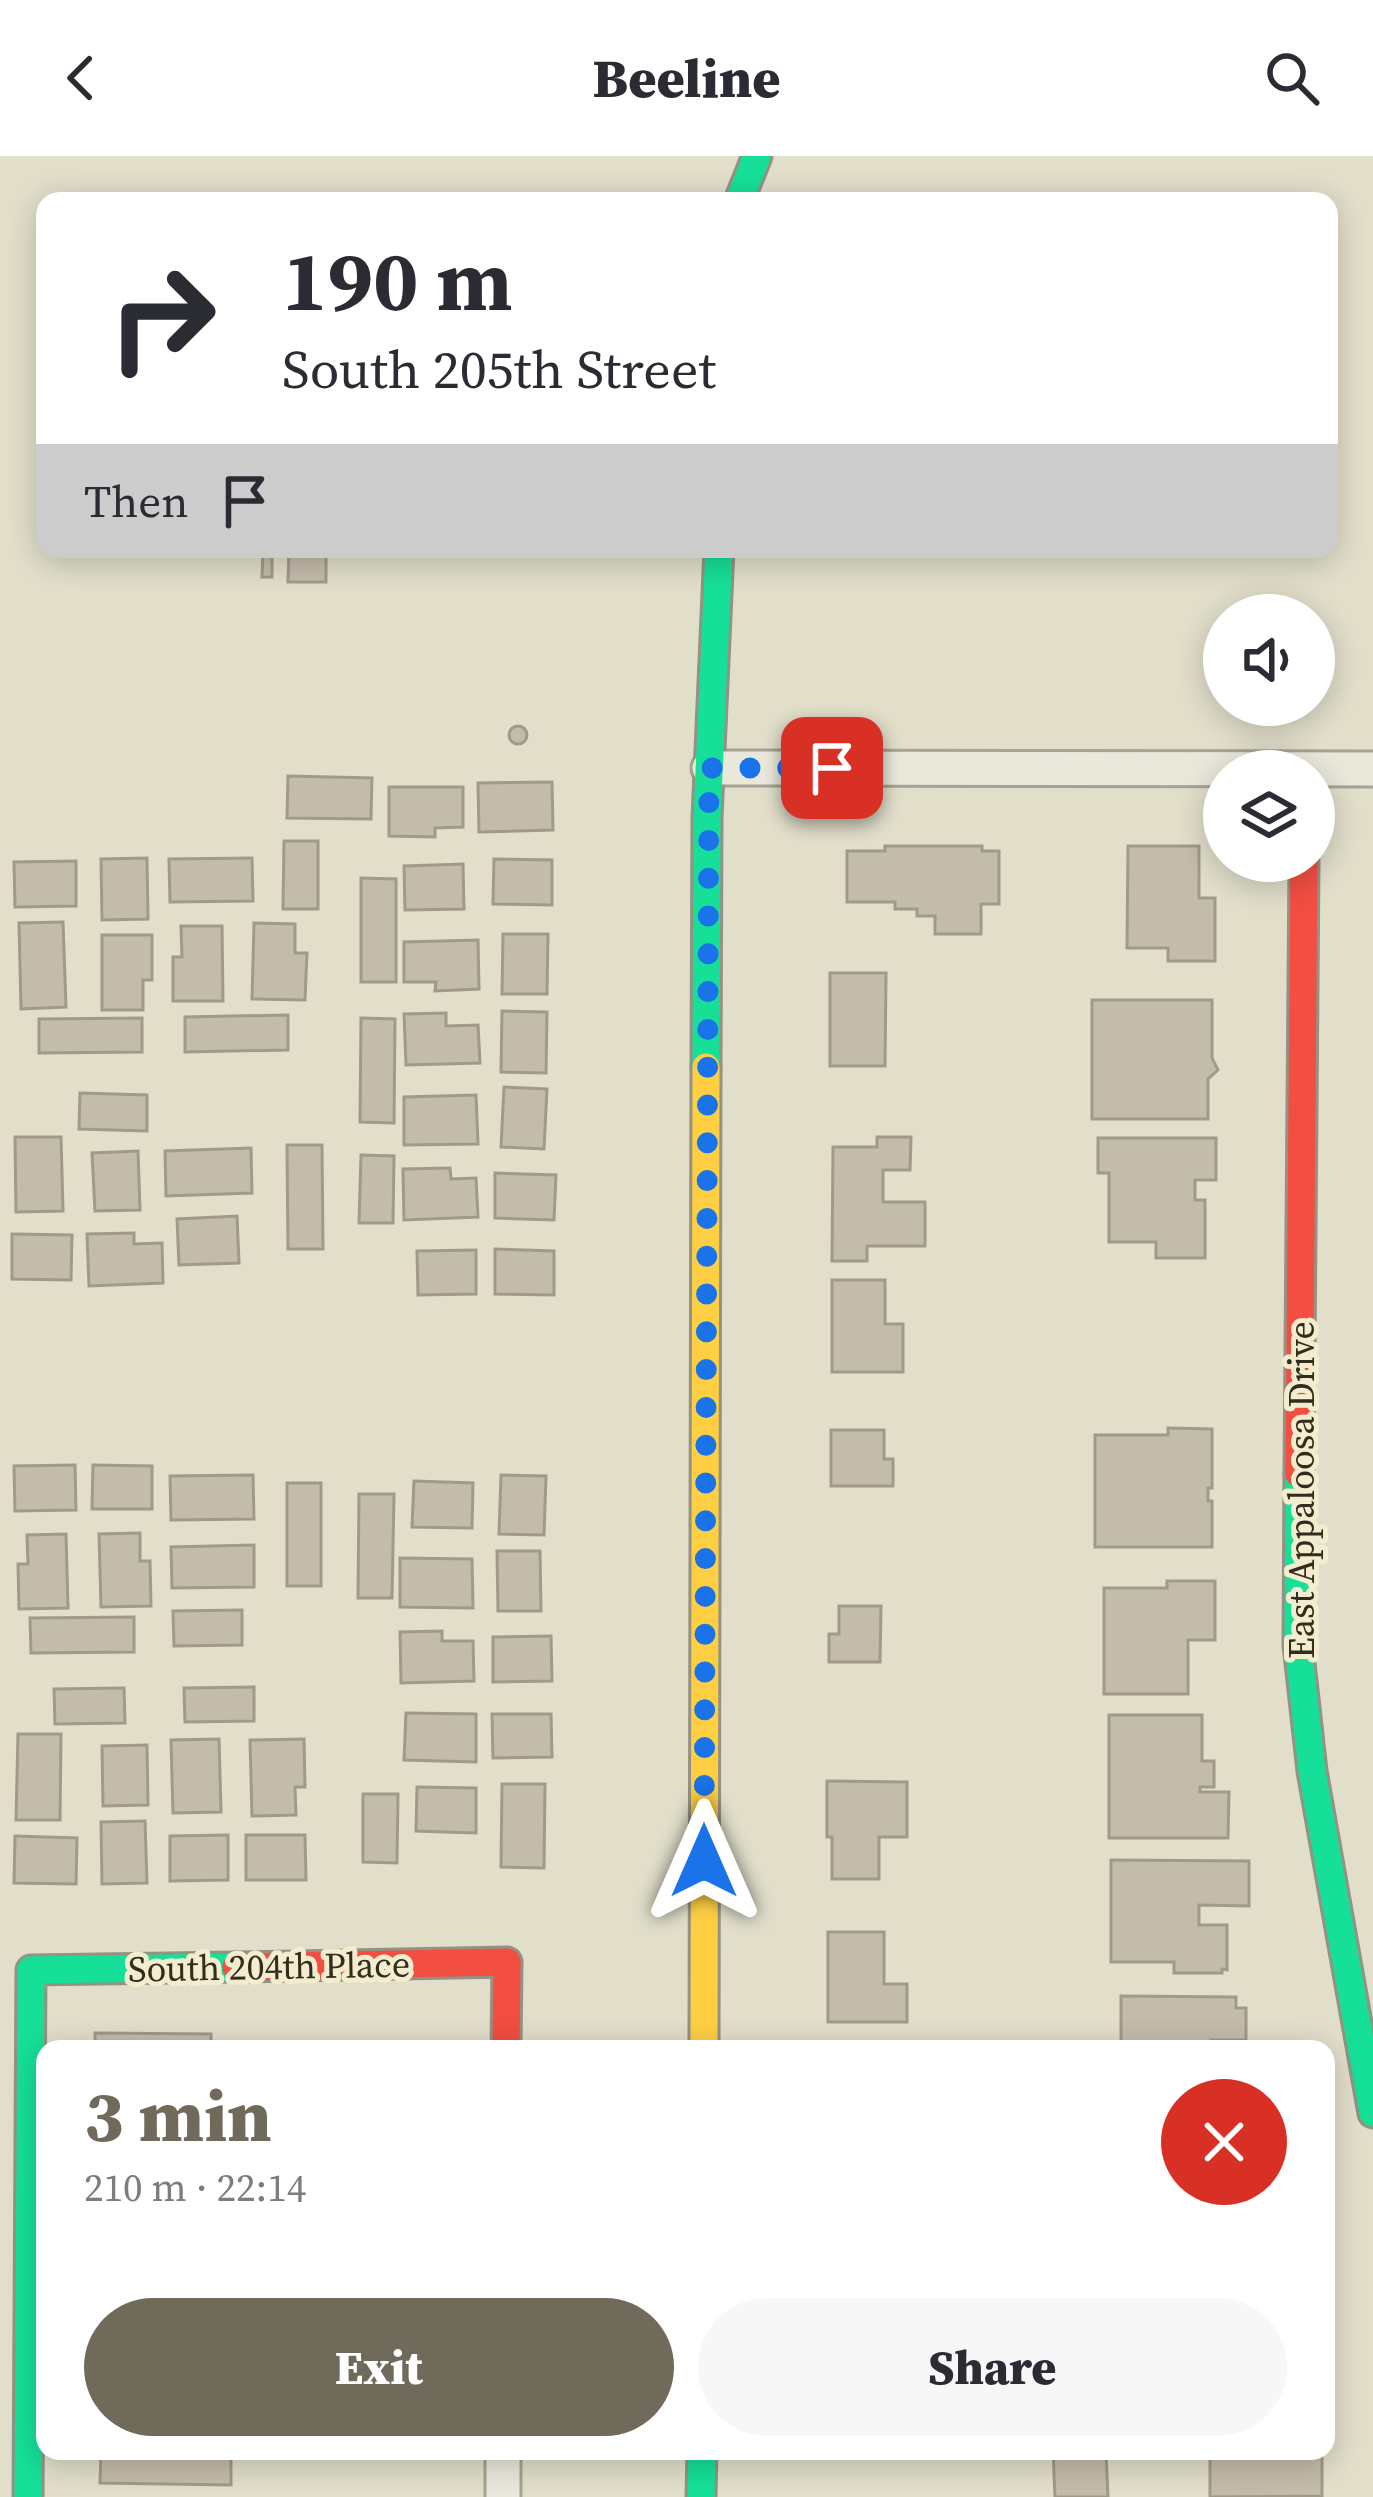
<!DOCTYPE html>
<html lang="en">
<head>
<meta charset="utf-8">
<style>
  body { margin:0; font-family:"Source Serif 4",serif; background:#f7f7f7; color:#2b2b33; height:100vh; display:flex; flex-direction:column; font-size:45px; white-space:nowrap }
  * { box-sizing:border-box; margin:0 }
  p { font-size:39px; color:#7c7c81 }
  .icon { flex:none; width:66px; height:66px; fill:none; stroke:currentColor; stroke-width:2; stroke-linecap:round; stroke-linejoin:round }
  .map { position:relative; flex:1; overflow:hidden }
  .sheet { position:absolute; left:36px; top:1884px; width:1299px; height:420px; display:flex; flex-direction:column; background:#fff; border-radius:24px; box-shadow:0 6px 30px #0003 }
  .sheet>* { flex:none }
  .guide { position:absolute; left:36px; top:36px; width:1302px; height:366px; border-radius:24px; box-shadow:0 6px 30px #0003; background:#fff; color:#2b2b33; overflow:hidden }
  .fabs { position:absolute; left:1203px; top:438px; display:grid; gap:24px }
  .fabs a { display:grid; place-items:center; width:132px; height:132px; border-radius:50%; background:#fff; box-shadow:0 6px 30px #0003; font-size:60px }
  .pin { position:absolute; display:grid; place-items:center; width:102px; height:102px; color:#fff; margin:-51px; border-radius:24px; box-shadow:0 6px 18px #0006 }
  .me { position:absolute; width:132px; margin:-66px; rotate:0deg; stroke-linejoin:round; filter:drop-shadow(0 0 9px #0008) }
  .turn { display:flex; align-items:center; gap:42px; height:252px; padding:0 48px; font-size:54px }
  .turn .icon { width:156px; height:156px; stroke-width:2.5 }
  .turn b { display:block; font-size:84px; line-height:102px }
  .then { display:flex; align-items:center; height:114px; padding:0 48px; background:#0003; gap:24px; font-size:45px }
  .round { display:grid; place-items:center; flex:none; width:126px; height:126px; border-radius:63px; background:#f7f7f7 }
  .overview { display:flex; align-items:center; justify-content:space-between; height:204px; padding:0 48px }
  h1 { font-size:72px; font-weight:800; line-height:90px; color:#706a5a }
  .primary-button { display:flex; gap:24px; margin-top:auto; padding:24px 48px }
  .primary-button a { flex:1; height:138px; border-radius:72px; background:#706a5a; color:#fff; font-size:48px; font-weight:800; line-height:138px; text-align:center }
  .primary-button a+a { background:#f7f7f7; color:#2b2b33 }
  header { display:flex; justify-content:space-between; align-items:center; height:156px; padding:0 48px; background:#fff; font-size:54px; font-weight:800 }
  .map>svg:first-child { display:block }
  .building { fill:#c4bcab; stroke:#a1998a; stroke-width:3 }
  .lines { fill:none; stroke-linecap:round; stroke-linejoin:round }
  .street-casing { stroke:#a6a294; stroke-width:39 }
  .fast-casing { stroke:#959183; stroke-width:33 }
  .slow-casing { stroke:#959183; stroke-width:33 }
  .jam-casing { stroke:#959183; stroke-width:33 }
  .street { stroke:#eae7db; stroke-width:33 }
  .fast { stroke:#16e098; stroke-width:27 }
  .slow { stroke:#ffcf43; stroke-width:27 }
  .jam { stroke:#f24e42; stroke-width:27 }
  .route { stroke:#1a73e8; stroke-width:21; stroke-dasharray:0 37.8 }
  .labels { text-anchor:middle; stroke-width:10; stroke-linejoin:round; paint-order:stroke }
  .street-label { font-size:36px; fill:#332b1d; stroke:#f3edcf }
</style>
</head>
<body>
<header><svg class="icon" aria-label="back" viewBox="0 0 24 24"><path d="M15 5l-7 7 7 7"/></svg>Beeline<svg class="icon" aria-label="search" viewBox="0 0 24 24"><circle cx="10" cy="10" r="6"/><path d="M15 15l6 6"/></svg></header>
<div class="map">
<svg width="1373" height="2341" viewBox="0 0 1373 2341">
  <rect width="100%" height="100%" fill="#e1deca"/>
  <path class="building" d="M 263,393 L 272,393 L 272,421 L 262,421 Z
    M 289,393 L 326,393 L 326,426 L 288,426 Z
    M509 579a9 9 0 1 1 18 0a9 9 0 1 1-18 0Z
    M 288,620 L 372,622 L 371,663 L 287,662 Z
    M 552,626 L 553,674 L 479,676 L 478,627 Z
    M 389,631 L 463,631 L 463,671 L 435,672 L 435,681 L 389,680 Z
    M 284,685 L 318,685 L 318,753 L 283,753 Z
    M 885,690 L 982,690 L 982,695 L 999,695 L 999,748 L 981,748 L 981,778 L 935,778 L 935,760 L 917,760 L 917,753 L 895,753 L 895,746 L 847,746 L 847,695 L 885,695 Z
    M 1128,690 L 1199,690 L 1199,742 L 1215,742 L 1215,805 L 1168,805 L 1168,792 L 1127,792 Z
    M 147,702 L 148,763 L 102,764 L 101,703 Z
    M 252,702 L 253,745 L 170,746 L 169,703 Z
    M 494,703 L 552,704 L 552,749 L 493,748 Z
    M 76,705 L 76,750 L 15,751 L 14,706 Z
    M 463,708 L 464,753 L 405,754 L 404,710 Z
    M 361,722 L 396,723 L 396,826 L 361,826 Z
    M 63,766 L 66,851 L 21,853 L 19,767 Z
    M 254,767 L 295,768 L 295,797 L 307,797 L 305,844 L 252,843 Z
    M 181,770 L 222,770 L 223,845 L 173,845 L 173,801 L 182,801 Z
    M 503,778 L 548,778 L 547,838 L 502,838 Z
    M 102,779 L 152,779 L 152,824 L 143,824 L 143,854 L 102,854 Z
    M 478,784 L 479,833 L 435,835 L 436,826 L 404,826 L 404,786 Z
    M 830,817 L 886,817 L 885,910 L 830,910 Z
    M 1092,844 L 1212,844 L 1212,902 L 1218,914 L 1208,923 L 1208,963 L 1092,963 Z
    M 502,855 L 547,856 L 546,917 L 501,916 Z
    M 446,857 L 446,870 L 478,869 L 480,907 L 406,909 L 404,858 Z
    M 288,859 L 288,894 L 185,896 L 185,861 Z
    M 142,862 L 142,896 L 39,897 L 39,863 Z
    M 361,862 L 395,863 L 394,967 L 360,966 Z
    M 504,931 L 547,933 L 544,993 L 501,991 Z
    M 80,937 L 147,939 L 147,975 L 79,973 Z
    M 476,939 L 478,988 L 404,989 L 404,941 Z
    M 15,981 L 61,981 L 63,1055 L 16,1056 Z
    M 877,981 L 911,981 L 910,1014 L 883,1014 L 883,1046 L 925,1046 L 925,1090 L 867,1090 L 867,1105 L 832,1105 L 833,991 L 877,991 Z
    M 1098,982 L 1216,982 L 1216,1024 L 1195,1024 L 1195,1044 L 1205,1044 L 1205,1102 L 1156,1102 L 1156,1086 L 1109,1086 L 1109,1017 L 1098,1017 Z
    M 287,989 L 322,989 L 323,1093 L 288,1093 Z
    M 251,992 L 252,1037 L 166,1040 L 165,995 Z
    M 138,995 L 140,1054 L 95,1055 L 92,997 Z
    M 361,999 L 394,1000 L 393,1067 L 359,1067 Z
    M 450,1012 L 451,1023 L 476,1022 L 478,1061 L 404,1064 L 403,1013 Z
    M 495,1017 L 556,1019 L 554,1064 L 495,1062 Z
    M 237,1060 L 239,1107 L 179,1109 L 177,1063 Z
    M 134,1077 L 134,1088 L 162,1087 L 163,1127 L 89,1130 L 87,1078 Z
    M 12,1078 L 72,1079 L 71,1124 L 12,1123 Z
    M 495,1093 L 554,1095 L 554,1139 L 495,1138 Z
    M 476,1094 L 476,1138 L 418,1139 L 417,1095 Z
    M 832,1124 L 885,1124 L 885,1168 L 903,1168 L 903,1216 L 832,1216 Z
    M 1168,1272 L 1212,1273 L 1212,1332 L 1208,1332 L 1208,1345 L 1212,1345 L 1212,1391 L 1095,1391 L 1095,1279 L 1168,1279 Z
    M 831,1274 L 884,1274 L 884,1303 L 893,1303 L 893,1330 L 831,1330 Z
    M 75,1309 L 76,1354 L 15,1355 L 14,1310 Z
    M 93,1309 L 152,1310 L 152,1353 L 92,1353 Z
    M 253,1319 L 254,1363 L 171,1364 L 170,1320 Z
    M 501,1319 L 546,1320 L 544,1379 L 499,1378 Z
    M 414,1325 L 473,1327 L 472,1372 L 412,1371 Z
    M 287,1327 L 321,1327 L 321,1430 L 287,1430 Z
    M 359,1338 L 394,1338 L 392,1442 L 358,1442 Z
    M 140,1377 L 140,1405 L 150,1405 L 151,1450 L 101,1451 L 99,1378 Z
    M 66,1378 L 68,1452 L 19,1453 L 18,1408 L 28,1408 L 27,1379 Z
    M 254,1389 L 254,1431 L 172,1432 L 171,1391 Z
    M 497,1395 L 540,1395 L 541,1455 L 498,1455 Z
    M 400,1402 L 472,1403 L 473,1452 L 400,1451 Z
    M 1167,1425 L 1215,1425 L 1215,1484 L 1188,1484 L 1188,1538 L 1104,1538 L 1104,1432 L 1167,1432 Z
    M 839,1450 L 881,1450 L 880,1506 L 829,1506 L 829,1478 L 839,1478 Z
    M 242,1454 L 242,1489 L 174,1490 L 173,1455 Z
    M 134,1461 L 134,1496 L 31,1497 L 30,1462 Z
    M 442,1475 L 442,1485 L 473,1485 L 474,1525 L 401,1527 L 400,1476 Z
    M 551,1480 L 552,1525 L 493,1526 L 493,1481 Z
    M 254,1531 L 254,1565 L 185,1566 L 184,1532 Z
    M 124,1532 L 125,1567 L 55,1568 L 54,1533 Z
    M 406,1557 L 476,1558 L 476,1606 L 404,1604 Z
    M 492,1558 L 551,1558 L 552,1601 L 493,1602 Z
    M 1109,1559 L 1202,1559 L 1202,1605 L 1214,1605 L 1214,1631 L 1200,1631 L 1200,1636 L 1229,1636 L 1228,1682 L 1109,1682 Z
    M 18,1578 L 61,1578 L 60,1664 L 16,1664 Z
    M 219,1583 L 221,1656 L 173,1657 L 171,1584 Z
    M 304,1583 L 305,1631 L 295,1631 L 296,1659 L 252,1660 L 250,1584 Z
    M 147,1589 L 148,1649 L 103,1650 L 102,1590 Z
    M 827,1625 L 907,1626 L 907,1681 L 879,1681 L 879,1723 L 832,1723 L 832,1681 L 827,1681 Z
    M 502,1628 L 545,1628 L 544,1712 L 501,1711 Z
    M 417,1631 L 476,1632 L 476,1677 L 416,1675 Z
    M 363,1638 L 398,1638 L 397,1707 L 363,1706 Z
    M 145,1665 L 147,1727 L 102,1728 L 101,1666 Z
    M 228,1679 L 228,1724 L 170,1725 L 170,1680 Z
    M 246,1679 L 305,1679 L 306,1724 L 246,1724 Z
    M 15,1680 L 77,1682 L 76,1728 L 14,1727 Z
    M 1111,1704 L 1249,1705 L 1249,1750 L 1199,1749 L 1199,1769 L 1227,1769 L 1227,1814 L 1222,1813 L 1222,1817 L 1174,1817 L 1174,1806 L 1111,1806 Z
    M 828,1776 L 884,1776 L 884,1828 L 907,1828 L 907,1866 L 828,1866 Z
    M 1121,1840 L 1236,1841 L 1236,1852 L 1246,1852 L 1246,1884 L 1211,1884 L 1211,1893 L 1121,1893 Z
    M 95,1877 L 211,1878 L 211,1893 L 95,1893 Z
    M 101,2295 L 231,2295 L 231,2329 L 100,2327 Z
    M 1053,2295 L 1106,2295 L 1108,2341 L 1055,2341 Z
    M 1266,2295 L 1322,2295 L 1322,2340 L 1210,2341 L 1210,2300 L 1266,2301 Z"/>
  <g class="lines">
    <g class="street-casing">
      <path id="street" d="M 709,612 L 1373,613
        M 503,2341 L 503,2295"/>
    </g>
    <g class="fast-casing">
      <path id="fast" d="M 739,45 L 757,0
        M 706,911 L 707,661 L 719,393
        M 1299,1318 L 1298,1489 L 1312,1615 L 1373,1957
        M 28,2341 L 31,1814 L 236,1811
        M 701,2341 L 702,2295"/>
    </g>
    <g class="slow-casing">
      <path id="slow" d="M 704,1893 L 706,911"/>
    </g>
    <g class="jam-casing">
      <path id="jam" d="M 1299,1318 L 1304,705
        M 236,1811 L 507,1806 L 506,1893"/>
    </g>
    <use href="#street" class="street"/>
    <use href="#fast" class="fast"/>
    <use href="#slow" class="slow"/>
    <use href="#jam" class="jam"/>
  </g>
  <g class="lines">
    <path class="route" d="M 704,1705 L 709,612 L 832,612"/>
  </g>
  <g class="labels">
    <g class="street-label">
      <text transform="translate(1301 1334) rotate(-90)" y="13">East Appaloosa Drive</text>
      <text transform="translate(269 1810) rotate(-1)" y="13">South 204th Place</text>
    </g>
  </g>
</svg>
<div class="fabs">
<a><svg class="icon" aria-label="sound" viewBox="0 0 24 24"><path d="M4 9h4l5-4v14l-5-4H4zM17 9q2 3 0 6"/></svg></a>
<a><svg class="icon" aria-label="layers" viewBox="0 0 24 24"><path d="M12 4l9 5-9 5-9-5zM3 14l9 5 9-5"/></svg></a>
</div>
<div class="pin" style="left:832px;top:612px;background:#d93025"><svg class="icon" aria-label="arrive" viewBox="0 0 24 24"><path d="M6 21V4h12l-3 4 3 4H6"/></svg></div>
<svg class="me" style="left:704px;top:1705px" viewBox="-20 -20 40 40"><path d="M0-17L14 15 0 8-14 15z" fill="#1a73e8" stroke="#fff" stroke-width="4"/></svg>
<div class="guide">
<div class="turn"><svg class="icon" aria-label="right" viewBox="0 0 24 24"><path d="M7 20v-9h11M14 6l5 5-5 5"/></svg><div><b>190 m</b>South 205th Street</div></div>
<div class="then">Then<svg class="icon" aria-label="arrive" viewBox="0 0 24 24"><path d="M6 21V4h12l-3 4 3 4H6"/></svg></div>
</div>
<section class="sheet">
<div class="overview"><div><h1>3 min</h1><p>210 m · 22:14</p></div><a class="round" style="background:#d93025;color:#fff"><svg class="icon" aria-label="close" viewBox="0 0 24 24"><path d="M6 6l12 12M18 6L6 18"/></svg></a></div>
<div class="primary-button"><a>Exit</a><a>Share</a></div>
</section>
</div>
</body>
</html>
